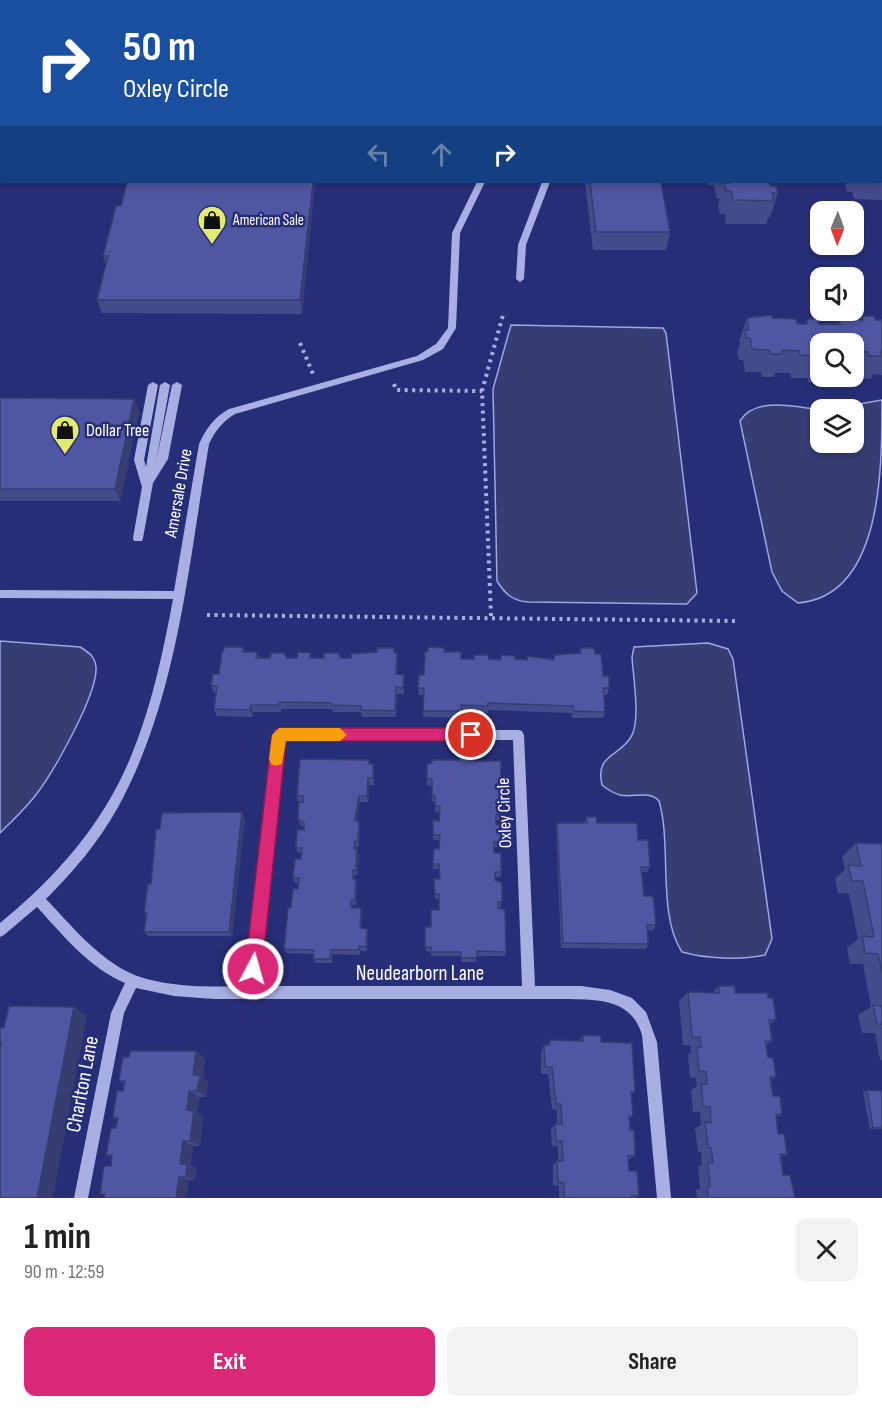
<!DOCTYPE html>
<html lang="en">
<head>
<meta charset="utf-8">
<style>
  body { margin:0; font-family:"Sofia Sans Condensed",sans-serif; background:#f2f2f2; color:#222; height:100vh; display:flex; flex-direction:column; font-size:22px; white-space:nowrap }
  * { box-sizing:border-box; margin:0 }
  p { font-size:20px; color:#767676 }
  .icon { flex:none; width:33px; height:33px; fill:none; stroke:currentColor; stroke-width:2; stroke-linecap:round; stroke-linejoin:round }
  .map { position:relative; height:1198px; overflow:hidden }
  .details { display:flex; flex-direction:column; background:#fff; flex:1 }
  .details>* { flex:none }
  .top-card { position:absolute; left:0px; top:0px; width:882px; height:183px; box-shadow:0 3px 9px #0003; background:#1a4fa0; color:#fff; overflow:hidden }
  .needle { width:39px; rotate:181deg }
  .fabs { position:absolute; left:810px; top:201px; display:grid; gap:12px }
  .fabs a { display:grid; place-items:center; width:54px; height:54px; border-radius:12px; background:#fff; box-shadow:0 3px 9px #0003; font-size:30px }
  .pin { position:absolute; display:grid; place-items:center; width:51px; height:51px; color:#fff; margin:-26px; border:3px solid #fff; border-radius:50%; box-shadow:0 2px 6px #0007 }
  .me { position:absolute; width:66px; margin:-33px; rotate:6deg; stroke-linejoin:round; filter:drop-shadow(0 0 4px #0008) }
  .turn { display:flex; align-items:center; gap:21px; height:126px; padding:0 24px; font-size:27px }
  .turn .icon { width:78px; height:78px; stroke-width:2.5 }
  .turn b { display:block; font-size:42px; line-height:51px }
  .lanes { display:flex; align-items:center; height:57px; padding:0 24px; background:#0003; justify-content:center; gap:30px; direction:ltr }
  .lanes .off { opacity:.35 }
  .round { display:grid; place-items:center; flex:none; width:63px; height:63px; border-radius:12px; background:#f2f2f2 }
  .headline { display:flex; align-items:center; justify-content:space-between; height:102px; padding:0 24px }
  h1 { font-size:36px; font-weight:700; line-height:45px }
  .primary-button { display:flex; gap:12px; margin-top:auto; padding:12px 24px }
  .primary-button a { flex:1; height:69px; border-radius:12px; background:#db2777; color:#fff; font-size:24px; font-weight:700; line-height:69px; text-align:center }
  .primary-button a+a { background:#f2f2f2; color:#222 }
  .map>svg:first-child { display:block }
  .water { fill:#373c73; stroke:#9ea6e3; stroke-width:1.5 }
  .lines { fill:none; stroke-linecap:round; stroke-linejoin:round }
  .path-far1 { stroke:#a9afe3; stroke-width:3; stroke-dasharray:2 3; stroke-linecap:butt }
  .path { stroke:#a9afe3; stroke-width:4; stroke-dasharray:3 4.5; stroke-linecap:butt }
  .minor { fill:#a9afe3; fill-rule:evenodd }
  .major { fill:#e8e9fc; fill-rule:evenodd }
  .wall { fill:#444b8b }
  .shaded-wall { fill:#373d71 }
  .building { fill:#4f57a2; stroke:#373d71; stroke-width:1.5 }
  .route { fill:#db2777; stroke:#8e194d; stroke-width:1.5 }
  .slow { fill:#f59e0b }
  .labels { text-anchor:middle; stroke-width:5; stroke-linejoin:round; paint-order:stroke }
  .far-poi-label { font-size:15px; fill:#fff; stroke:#272e78; text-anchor:start }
  .poi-label { font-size:18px; fill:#fff; stroke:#272e78; text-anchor:start }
  .street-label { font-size:18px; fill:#fff; stroke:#272e78 }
  .near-street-label { font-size:21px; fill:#fff; stroke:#272e78 }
</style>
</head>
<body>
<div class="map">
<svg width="882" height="1198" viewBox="0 0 882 1198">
  <rect width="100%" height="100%" fill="#272e78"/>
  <path class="water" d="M 511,325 L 663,328 L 666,333 L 697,593 L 687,604 L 528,602 C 513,601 505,594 497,581 L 493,389 Z
    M 882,400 C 882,471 882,596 798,603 L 782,591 L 772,572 L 740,421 C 755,396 796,407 820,410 L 820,442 L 854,442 L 854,410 L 830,409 Z
    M 0,641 L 80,647 C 88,652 95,656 96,667 C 98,694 53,773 35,796 C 25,809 12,821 0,833 Z
    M 708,643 L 728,649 L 733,659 L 772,939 L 765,955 C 740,960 707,959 682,952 C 657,915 672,844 659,801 C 649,790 633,798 620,795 C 613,793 607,789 602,785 C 595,754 618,758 631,737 C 641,721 633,676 632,657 L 634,647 Z"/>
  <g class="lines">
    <path class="path-far1" d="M 97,0 L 100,2"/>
    <path class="path" d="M 300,343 L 313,374
      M 394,384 L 396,390 L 482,391
      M 207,615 L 737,621
      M 491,616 L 482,391 L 503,315"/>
    <path class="minor" d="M 489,0 L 495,0 L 495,2 L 489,2 Z
      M 520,0 L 526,0 L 526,2 L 520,2 Z
      M 0,126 L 2,126 L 2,130 L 0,130 Z
      M 477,182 L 485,182 L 460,233 L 456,328 L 443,349 L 423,360 L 235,414 C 223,421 215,431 209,444 C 188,566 178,699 117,809 C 98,843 73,872 46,899 C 70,924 94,954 126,971 C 159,988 209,987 245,986 L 275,730 L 279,729 L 518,730 L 522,731 L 524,735 L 535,986 L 581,986 L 610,990 L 632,998 L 646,1012 L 657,1042 L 671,1198 L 657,1198 L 642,1035 C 631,998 598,1000 565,999 L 214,999 L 174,996 L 136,988 L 124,1013 L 88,1198 L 74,1198 L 111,1013 L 125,983 C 89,968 63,935 37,907 L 4,935 L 0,937 L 0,923 C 42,889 79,850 107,804 C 144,743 160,669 173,599 L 0,598 L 0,590 L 174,591 L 199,444 C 206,429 214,417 229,409 L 417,356 L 436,344 L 448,328 L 452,233 ZM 284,739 L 513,740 L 522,986 L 258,986 Z
      M 542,182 L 550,182 L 526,245 L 524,279 L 520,282 L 516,279 L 518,245 Z
      M 153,382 L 158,385 L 144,460 L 146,467 L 160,385 L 165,382 L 170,385 L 156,462 L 172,385 L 177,382 L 182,385 L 168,459 L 153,483 L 143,538 L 142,541 L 134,541 L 133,538 L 142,487 L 134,460 L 148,385 Z"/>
    <path class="major" d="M 30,0 L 40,0 L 29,2 Z
      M 65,0 L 75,0 L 76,2 L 66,2 Z
      M 0,20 L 2,20 L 2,26 L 0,26 Z
      M 880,49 L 882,49 L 882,55 L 880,55 Z
      M 0,50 L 2,50 L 2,56 L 0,56 Z
      M 0,75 L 2,75 L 0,85 Z
      M 0,91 L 2,91 L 2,97 L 0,97 Z"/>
  </g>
  <path class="wall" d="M 566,0 L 657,0 L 657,2 L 566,2 Z
    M 701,0 L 797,0 L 796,2 L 702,2 Z
    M 880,75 L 882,75 L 882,200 L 854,199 L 852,192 L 847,192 L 845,186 L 847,182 L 880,182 Z
    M 127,182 L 315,182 L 302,314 L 102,313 L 97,300 L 106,264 L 103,256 L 121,206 Z
    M 585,182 L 661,182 L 670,232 L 666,250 L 593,250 Z
    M 709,182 L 769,182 L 770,186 L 778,193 L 770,217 L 769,217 L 766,224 L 726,224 L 725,214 L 720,214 L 718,206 L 720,199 L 717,199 L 714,185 L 709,185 Z
    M 862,316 L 875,320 L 882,320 L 882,375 L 873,374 L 871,379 L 859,378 L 857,374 L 854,374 L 854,344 L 820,344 L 820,376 L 843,376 L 842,378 L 823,378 L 821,382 L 808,382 L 808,378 L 791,378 L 790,373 L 775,373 L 774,377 L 762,377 L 761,372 L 745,372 L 743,360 L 739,360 L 737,352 L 740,344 L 739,341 L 747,318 L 772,318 L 797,324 L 805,324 L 807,319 L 819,324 L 837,324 L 839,319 L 861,320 Z
    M 0,398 L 134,399 L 139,412 L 120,501 L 0,501 Z
    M 243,647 L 244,652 L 257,652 L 259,658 L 351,658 L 394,648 L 395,653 L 398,660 L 397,674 L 404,682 L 404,694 L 397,694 L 396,717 L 362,717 L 361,712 L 333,712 L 332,709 L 281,709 L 281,712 L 253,712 L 253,717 L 217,716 L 214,709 L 216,693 L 214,693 L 211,686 L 219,674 Z
    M 580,648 L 595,654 L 603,676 L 609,688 L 607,695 L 604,695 L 605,712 L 603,718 L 572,718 L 572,713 L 488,710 L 488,713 L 460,712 L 460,718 L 423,717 L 424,695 L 419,695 L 418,688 L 424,675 L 444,652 L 461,659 L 527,660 L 527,656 L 553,659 L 554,655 L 579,654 Z
    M 369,760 L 370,764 L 374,770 L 374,785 L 369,785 L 368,802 L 360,802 L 357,821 L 360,827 L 359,847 L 356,847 L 356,849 L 357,849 L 359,855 L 357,875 L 354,875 L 354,879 L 356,879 L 357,884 L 356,905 L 352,905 L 352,908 L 362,913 L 361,928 L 367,929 L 368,933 L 367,951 L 360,951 L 360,955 L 332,954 L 332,963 L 315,963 L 313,959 L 313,954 L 286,953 L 284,949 L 291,908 L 298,889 L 298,883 L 295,883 L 293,878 L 301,859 L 302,853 L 298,853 L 296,848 L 304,828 L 300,825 L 298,819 L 303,802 L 298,802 L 297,796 Z
    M 474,761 L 500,814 L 499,820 L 496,820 L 496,825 L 501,842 L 500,847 L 494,847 L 494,853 L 501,872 L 501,877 L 495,877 L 495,880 L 502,902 L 501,907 L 498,907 L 506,952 L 505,956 L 477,956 L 476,962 L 461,962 L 461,956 L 431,956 L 431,952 L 426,951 L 425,927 L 431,927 L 439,910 L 439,899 L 435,899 L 434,879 L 440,879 L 439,869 L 433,869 L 433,864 L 439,849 L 439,840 L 433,840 L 433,835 L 439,821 L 440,812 L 435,812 L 435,802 L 432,802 L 432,786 L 427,785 L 427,764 Z
    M 242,812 L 245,818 L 232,936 L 148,936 L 144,932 L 146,916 L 144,913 L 151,884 L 160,829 Z
    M 586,817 L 597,823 L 638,840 L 650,867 L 647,872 L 642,872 L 644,896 L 656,925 L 653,930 L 647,930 L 648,944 L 646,949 L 561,948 L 556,828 L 557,823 L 584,823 Z
    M 856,843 L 882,844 L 882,1060 L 880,1060 L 875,1033 L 862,1033 L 858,1015 L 871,1007 L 863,964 L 850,964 L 847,948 L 858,939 L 849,894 L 838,893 L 835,879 L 845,869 L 842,857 Z
    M 719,986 L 735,993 L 768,998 L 776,1020 L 770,1024 L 772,1041 L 766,1045 L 768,1057 L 776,1077 L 771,1079 L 773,1096 L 782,1115 L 776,1117 L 778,1134 L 787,1154 L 781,1156 L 783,1175 L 795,1198 L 697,1198 L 696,1190 L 700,1189 L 698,1167 L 702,1165 L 701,1152 L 698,1152 L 695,1128 L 701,1125 L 700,1112 L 693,1112 L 691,1090 L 697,1086 L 696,1078 L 690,1078 L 688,1055 L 691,1052 L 690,1045 L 683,1045 L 679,1001 L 688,992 L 713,992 Z
    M 583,1035 L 601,1042 L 635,1092 L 631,1095 L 633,1116 L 629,1119 L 630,1130 L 635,1156 L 629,1159 L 629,1171 L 639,1196 L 634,1198 L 559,1198 L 559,1186 L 553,1185 L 553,1165 L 558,1161 L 558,1146 L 552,1146 L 551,1129 L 555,1124 L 557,1124 L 557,1110 L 552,1109 L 548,1074 L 541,1074 L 541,1052 L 544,1045 L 548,1045 L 550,1040 L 579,1041 Z
    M 196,1051 L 205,1059 L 203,1077 L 208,1082 L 206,1097 L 199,1097 L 197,1112 L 203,1116 L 200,1146 L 193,1146 L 191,1165 L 197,1168 L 195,1180 L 189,1180 L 105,1195 L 100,1194 L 111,1166 L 112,1157 L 106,1155 L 116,1128 L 118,1119 L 113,1118 L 123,1091 L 124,1084 L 119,1081 L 129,1057 Z
    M 867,1090 L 882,1091 L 882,1129 L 870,1129 L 863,1092 Z"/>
  <path class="shaded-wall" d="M 313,182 L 315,182 L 315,183 L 302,314 L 300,300 Z
    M 134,399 L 139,412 L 120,501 L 115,489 Z
    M 251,705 L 253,712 L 253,717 L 250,710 Z
    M 368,778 L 369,785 L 368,802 L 367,796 Z
    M 359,796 L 360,802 L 356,827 L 355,821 Z
    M 242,812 L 245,818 L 232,936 L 229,932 Z
    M 359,821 L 360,827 L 359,847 L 358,841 Z
    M 357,849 L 359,855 L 357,875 L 356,870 Z
    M 356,879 L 357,884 L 356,905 L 355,900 Z
    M 361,908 L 362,913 L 361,933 L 360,928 Z
    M 367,929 L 368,933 L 367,951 L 366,947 Z
    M 74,1007 L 87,1016 L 53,1198 L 37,1198 Z
    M 196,1051 L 205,1059 L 203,1077 L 208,1082 L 206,1097 L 197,1091 L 193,1075 Z
    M 189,1091 L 199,1097 L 197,1112 L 203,1116 L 200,1146 L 190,1141 L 187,1110 Z
    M 183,1141 L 193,1146 L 191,1165 L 197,1168 L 195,1180 L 186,1177 L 180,1164 Z
    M 179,1177 L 189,1180 L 186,1198 L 176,1198 Z"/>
  <path class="building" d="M 880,75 L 882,75 L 882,99 L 880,98 Z
    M 880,124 L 882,127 L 882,176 L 880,176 Z
    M 127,182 L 313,182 L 300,300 L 97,300 L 108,256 L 103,256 L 116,206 L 121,206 Z
    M 590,182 L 661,182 L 670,232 L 596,232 Z
    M 730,182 L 769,182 L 770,186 L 776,186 L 778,193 L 772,193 L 774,201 L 733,200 L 731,191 L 726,191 L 724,183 L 730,183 Z
    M 772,315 L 772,318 L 796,319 L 797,324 L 807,324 L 807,319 L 818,319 L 819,324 L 840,324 L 839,319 L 863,320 L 862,316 L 874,316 L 875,320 L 882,320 L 882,352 L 881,352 L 882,356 L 869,356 L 868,352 L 854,351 L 854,344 L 820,344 L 820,360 L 818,360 L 817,356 L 800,355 L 799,351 L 782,350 L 782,354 L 770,354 L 769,350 L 752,349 L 750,338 L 746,338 L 745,330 L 749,330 L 747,318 Z
    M 0,398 L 134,399 L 115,489 L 0,489 Z
    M 225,647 L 243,647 L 242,652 L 257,652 L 256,658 L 270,658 L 271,653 L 284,653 L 287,658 L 297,658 L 298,652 L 311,653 L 310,658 L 324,658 L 324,653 L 338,653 L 341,658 L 351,658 L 351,654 L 377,652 L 377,648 L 394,648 L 394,653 L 397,653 L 396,674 L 404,675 L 403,688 L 396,687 L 395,711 L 361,710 L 361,706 L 331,705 L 331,703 L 279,702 L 279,705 L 251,705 L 250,710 L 214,709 L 217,686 L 211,686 L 213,674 L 219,674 L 222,652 Z
    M 428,647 L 444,648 L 444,652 L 461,652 L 461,659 L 474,659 L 474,655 L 488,655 L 489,659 L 501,660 L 501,655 L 515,656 L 515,659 L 527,660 L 527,656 L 554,660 L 554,655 L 581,653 L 580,648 L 594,648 L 595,654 L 601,654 L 603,676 L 609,676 L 609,688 L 603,688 L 605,712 L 574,711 L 573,706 L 488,703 L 488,706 L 461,705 L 461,711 L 423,711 L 424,688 L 418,688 L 419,675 L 424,675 L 425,652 L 428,652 Z
    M 459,755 L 474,755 L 474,761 L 501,761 L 500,814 L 496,814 L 496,825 L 500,825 L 501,842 L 494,842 L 494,853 L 501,853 L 501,872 L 495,872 L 495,880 L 502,883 L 502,902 L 498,902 L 498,908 L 505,910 L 506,952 L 477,951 L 477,958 L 461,958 L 461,952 L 431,952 L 431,947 L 425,947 L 425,927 L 431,927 L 431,910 L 439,910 L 439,894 L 435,894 L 434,879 L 440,879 L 439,864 L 433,864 L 434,849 L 439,849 L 440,835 L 433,835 L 433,820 L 439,821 L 440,806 L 435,806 L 435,796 L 432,796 L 432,779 L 427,779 L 427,764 L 432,763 L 432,760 L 459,760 Z
    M 300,759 L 369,760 L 369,764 L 373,764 L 373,778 L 368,778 L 367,796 L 359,796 L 355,821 L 359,821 L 358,841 L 355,841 L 354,849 L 357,849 L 356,870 L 353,870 L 353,879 L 356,879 L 355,900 L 351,900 L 351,908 L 361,908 L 360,928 L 367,929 L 366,947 L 359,946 L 359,950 L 331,950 L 330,959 L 313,959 L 314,950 L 284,949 L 288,908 L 291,908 L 293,889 L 298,889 L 299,878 L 293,878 L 295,859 L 301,859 L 302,848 L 296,848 L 297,830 L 304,830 L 304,823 L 298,819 L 299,802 L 303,802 L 303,796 L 297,796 Z
    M 242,812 L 229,932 L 144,932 L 147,913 L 144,913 L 148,884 L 151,884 L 156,829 L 160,829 L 162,813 Z
    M 586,817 L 596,817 L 597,823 L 637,823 L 638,840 L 648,840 L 650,867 L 641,867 L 644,896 L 653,896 L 656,925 L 647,925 L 648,944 L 563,943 L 557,823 L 587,823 Z
    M 856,843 L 882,844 L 882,973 L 878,954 L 865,953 L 862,936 L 874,937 L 863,881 L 852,881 L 848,865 L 861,866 Z
    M 719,986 L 735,986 L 735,993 L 768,993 L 768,998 L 773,998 L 776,1020 L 769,1020 L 772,1041 L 765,1041 L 768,1057 L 773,1058 L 776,1077 L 770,1077 L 773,1096 L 780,1096 L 782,1115 L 776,1114 L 778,1134 L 784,1134 L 787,1154 L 780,1154 L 783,1175 L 790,1175 L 795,1198 L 708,1198 L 707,1187 L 710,1187 L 708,1163 L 713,1163 L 711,1148 L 708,1148 L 705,1122 L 711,1123 L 710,1107 L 703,1106 L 701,1084 L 707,1084 L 706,1072 L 699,1071 L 697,1047 L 701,1047 L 700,1037 L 692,1037 L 688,992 L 720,993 Z
    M 873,1005 L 882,1006 L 882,1024 L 877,1024 Z
    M 9,1006 L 74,1007 L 37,1198 L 0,1198 L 0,1049 L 1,1043 L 0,1043 L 0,1028 L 4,1028 Z
    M 583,1035 L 601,1036 L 601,1042 L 632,1043 L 635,1092 L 631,1092 L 633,1116 L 629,1116 L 630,1130 L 634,1130 L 635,1156 L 628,1155 L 629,1171 L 637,1171 L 639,1196 L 631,1196 L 631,1198 L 564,1198 L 564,1183 L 558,1182 L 557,1161 L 563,1161 L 562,1141 L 556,1141 L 555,1124 L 562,1124 L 561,1104 L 556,1104 L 552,1067 L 545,1067 L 544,1045 L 550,1045 L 550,1040 L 583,1041 Z
    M 130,1051 L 196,1051 L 193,1075 L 200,1075 L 197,1091 L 189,1091 L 187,1110 L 194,1111 L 190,1141 L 183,1141 L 180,1164 L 187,1164 L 186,1177 L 179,1177 L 176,1198 L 104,1198 L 105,1194 L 100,1194 L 104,1166 L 111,1166 L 112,1155 L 106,1155 L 111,1128 L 116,1128 L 118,1118 L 113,1118 L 117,1091 L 123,1091 L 125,1081 L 119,1081 L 123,1057 L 129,1057 Z
    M 867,1090 L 882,1091 L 882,1128 L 873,1128 Z"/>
  <path class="route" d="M 279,728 L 471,728 L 478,735 L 471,741 L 286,741 L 262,969 L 259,975 L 253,977 L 247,975 L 245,969 L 272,735 Z"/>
  <path class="slow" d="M 279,728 L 340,728 L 347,735 L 340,741 L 286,741 L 282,764 L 276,766 L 271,764 L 269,759 L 272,735 Z"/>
  <defs>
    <g id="shop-pin" transform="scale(1.5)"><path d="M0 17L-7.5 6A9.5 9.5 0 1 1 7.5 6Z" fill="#e3eb6f" stroke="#272e78"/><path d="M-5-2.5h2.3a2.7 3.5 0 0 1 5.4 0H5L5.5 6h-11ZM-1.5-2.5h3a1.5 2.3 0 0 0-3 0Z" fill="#111"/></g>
  </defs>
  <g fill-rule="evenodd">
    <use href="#shop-pin" x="212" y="220"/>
    <use href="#shop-pin" x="65" y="430"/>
  </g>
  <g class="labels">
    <g class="far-poi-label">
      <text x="233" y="225">American Sale</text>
    </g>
    <g class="poi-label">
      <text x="86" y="436">Dollar Tree</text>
    </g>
    <g class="street-label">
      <text transform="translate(178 493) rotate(-80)" y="6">Amersale Drive</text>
      <text transform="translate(504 813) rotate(-92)" y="6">Oxley Circle</text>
    </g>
    <g class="near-street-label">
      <text x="420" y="980">Neudearborn Lane</text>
      <text transform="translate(82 1084) rotate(-79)" y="7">Charlton Lane</text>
    </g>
  </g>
</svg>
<div class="fabs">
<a><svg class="needle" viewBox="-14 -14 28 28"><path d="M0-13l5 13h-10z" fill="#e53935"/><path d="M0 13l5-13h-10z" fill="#767676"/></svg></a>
<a><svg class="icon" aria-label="sound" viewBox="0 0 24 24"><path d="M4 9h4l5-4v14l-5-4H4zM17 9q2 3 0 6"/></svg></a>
<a><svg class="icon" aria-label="search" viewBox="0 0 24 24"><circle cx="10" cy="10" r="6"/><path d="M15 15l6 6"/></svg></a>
<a><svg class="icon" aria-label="layers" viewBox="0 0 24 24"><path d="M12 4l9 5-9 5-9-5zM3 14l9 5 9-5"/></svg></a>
</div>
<div class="pin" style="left:471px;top:735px;background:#d93025"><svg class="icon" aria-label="arrive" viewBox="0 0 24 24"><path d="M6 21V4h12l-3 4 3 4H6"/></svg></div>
<svg class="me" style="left:253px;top:969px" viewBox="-20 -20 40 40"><circle r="17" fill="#db2777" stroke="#fff" stroke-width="3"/><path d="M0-11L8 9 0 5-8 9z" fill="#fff"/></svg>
<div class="top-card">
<div class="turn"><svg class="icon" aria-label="right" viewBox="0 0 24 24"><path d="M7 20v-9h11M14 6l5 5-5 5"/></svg><div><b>50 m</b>Oxley Circle</div></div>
<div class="lanes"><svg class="icon off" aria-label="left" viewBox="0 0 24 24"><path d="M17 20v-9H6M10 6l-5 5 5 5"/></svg><svg class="icon off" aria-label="ahead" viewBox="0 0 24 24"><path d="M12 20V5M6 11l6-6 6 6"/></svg><svg class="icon" aria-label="right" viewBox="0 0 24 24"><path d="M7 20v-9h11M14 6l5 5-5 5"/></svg></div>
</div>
</div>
<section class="details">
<div class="headline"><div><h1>1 min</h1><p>90 m · 12:59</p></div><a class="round"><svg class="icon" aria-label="close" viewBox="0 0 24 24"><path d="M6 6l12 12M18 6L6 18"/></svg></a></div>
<div class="primary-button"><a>Exit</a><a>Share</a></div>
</section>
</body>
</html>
